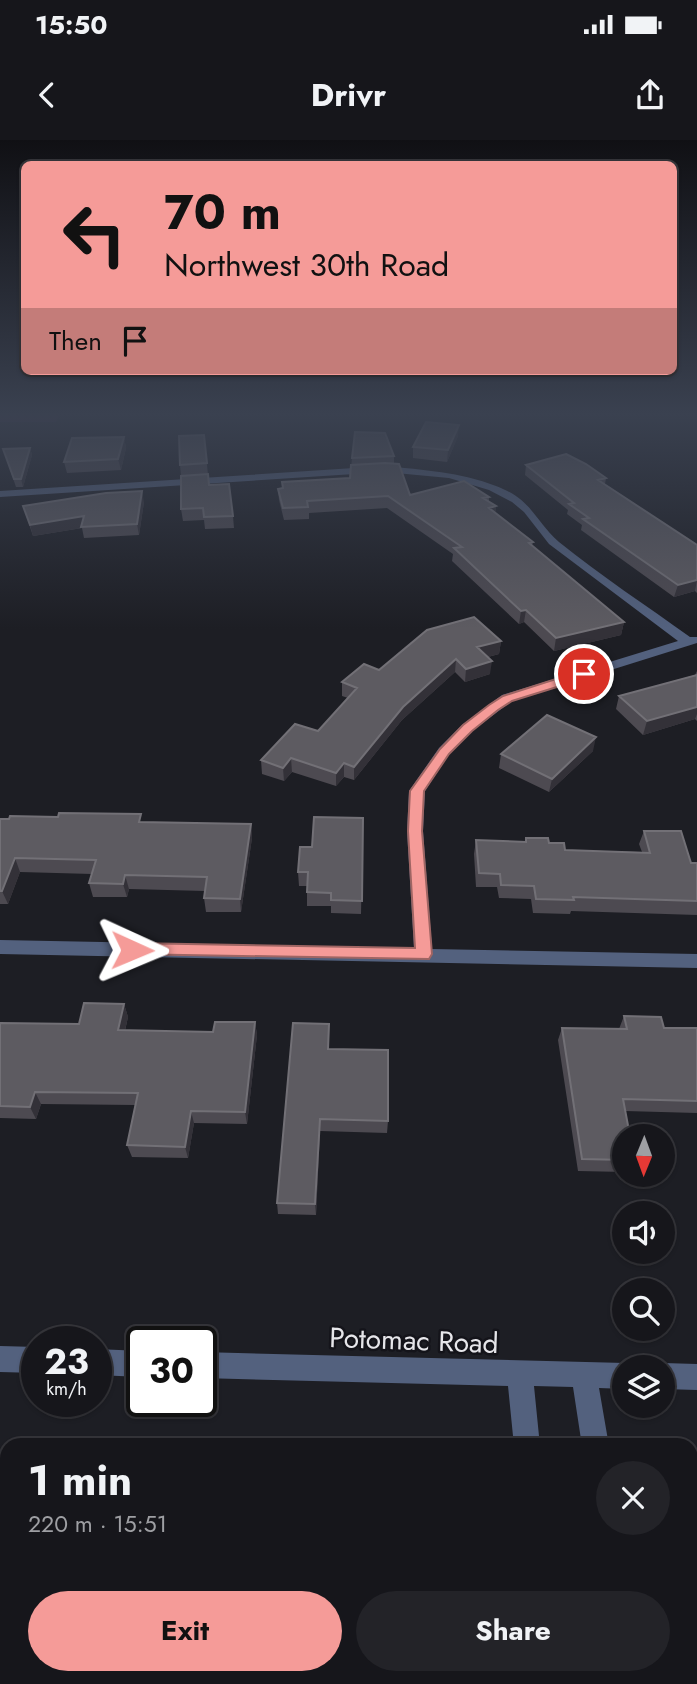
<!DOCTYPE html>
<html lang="en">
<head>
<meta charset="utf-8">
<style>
  body { margin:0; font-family:Jost,sans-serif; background:#232328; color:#f1f3f6; height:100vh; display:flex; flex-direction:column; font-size:26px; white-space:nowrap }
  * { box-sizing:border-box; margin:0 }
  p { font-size:23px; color:#9e9fa3 }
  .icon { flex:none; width:38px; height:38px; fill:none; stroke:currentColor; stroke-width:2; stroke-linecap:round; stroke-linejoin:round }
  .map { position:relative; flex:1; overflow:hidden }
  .side { position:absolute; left:0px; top:1298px; width:698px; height:247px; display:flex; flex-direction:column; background:#16161b; border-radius:21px 21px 0 0; box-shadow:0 2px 5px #0004,0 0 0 2px #35353a }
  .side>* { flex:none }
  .top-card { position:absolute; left:21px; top:21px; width:656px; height:214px; border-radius:10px; box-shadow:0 2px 5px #0004,0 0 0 2px #35353a; background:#f59b98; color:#111; overflow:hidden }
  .needle { width:46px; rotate:181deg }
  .fabs { position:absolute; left:612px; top:984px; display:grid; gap:14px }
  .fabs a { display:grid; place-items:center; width:63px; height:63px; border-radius:50%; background:#16161b; box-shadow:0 2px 5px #0004,0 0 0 2px #35353a; font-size:35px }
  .speed { position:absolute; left:21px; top:1186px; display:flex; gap:14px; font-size:35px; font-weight:700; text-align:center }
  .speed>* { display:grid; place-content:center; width:91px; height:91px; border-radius:50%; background:#16161b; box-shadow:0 2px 5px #0004,0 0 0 2px #35353a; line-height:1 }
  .speed small { font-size:18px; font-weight:400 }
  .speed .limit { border:4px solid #111; border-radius:10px; background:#fff; color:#111 }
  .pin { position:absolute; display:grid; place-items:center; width:60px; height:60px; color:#fff; margin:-30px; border:4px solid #fff; border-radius:50%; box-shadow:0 2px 7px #0007 }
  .me { position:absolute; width:77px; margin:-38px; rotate:91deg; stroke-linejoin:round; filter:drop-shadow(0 0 5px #0008) }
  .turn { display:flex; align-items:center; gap:24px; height:147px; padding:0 28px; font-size:32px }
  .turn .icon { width:91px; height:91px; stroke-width:2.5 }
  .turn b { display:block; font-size:49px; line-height:60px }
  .then { display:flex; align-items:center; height:66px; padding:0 28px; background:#0003; gap:14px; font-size:26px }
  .round { display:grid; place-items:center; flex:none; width:74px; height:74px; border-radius:37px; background:#232328 }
  .headline { display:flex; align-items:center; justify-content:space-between; height:119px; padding:0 28px }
  h1 { font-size:42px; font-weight:700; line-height:52px }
  .button { display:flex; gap:14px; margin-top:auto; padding:14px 28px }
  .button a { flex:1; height:80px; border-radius:42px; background:#f59b98; color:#111; font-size:28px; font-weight:700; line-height:80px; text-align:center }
  .button a+a { background:#232328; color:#f1f3f6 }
  .status { display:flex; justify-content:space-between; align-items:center; height:49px; padding:0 35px; background:#16161b; direction:ltr }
  .status svg { height:19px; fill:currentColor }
  header { display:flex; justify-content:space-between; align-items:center; height:91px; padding:0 28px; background:#16161b; font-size:32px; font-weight:700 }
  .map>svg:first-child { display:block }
  .built { fill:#252531 }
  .green { fill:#451e49 }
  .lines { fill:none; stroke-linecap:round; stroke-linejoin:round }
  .minor { fill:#53617e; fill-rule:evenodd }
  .wall { fill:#4d4a51 }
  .shaded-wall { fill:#333138 }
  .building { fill:#5d5b61; stroke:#727076; stroke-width:2 }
  .route { fill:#f59b98; stroke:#9f6563; stroke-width:2 }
  .labels { text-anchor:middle; stroke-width:5; stroke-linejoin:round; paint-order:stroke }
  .near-street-label { font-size:28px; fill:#e6e6ea; stroke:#14141a }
</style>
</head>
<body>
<div class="status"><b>15:50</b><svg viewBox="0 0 49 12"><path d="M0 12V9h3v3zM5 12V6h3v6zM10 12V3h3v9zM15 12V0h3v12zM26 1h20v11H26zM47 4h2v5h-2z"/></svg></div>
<header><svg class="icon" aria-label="back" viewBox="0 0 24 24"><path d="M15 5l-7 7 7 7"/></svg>Drivr<svg class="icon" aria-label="share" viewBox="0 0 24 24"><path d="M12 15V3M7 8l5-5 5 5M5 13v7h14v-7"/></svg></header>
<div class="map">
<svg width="697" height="1544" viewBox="0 0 697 1544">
  <rect width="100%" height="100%" fill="#1d1e24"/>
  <path class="built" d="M 0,1373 L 7,1374 L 7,1538 L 691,1538 L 691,1395 L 697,1395 L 697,1544 L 0,1544 Z"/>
  <path class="green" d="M 0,273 L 61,273 L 56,282 L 0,282 Z"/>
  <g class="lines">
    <path class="minor" d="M 385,326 C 423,330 460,332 496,346 C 533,360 534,380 559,402 C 601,436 647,466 690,497 L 697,497 L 697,503 L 512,561 L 472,591 L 449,614 L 425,651 L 423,691 L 432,809 L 697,814 L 697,828 L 0,814 L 0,800 L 414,808 L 407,691 L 409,651 L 439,608 L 462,585 L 502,555 L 678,501 L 549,404 L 524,372 L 512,362 L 489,350 L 449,338 L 385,332 L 0,357 L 0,351 Z
      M 0,1206 L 37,1207 L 37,1233 L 0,1232 Z
      M 96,1209 L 142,1211 L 142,1237 L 96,1235 Z
      M 201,1212 L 625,1223 L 634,1227 L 625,1227 L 625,1249 L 599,1248 L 609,1306 L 582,1306 L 573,1247 L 534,1246 L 540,1306 L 514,1306 L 508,1246 L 201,1238 Z
      M 663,1223 L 697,1224 L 697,1250 L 663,1249 L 663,1227 L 654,1227 Z
      M 0,1472 L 7,1472 L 7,1502 L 0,1502 Z
      M 415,1538 L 445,1538 L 446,1544 L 414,1544 Z
      M 537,1538 L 568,1538 L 569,1544 L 537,1544 Z
      M 620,1538 L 651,1538 L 652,1544 L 620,1544 Z"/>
  </g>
  <path class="wall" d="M 204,295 L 209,345 L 233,376 L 234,388 L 205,389 L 204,380 L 183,381 L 181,369 L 181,336 L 180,325 Z
    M 458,296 L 447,322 L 413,318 L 413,307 Z
    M 124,297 L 126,308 L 121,330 L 67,333 L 64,322 Z
    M 30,308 L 32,315 L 23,347 L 16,347 L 3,309 Z
    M 394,316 L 394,324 L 410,355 L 489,357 L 489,362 L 496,366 L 495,373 L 533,402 L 532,406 L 624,482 L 621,495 L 554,511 L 524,482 L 519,484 L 452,421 L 453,414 L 387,368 L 309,373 L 309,379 L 284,380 L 279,360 L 278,349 L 282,348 L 282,342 L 350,338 L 352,318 Z
    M 526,325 L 606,338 L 605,344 L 697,405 L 697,453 L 695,451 L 674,457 L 581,390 L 582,385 L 567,374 L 568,370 L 525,335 Z
    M 144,362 L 139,395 L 84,398 L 82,388 L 33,396 L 23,366 Z
    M 501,501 L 499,514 L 488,517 L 490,534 L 465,542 L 455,532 L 402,580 L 354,640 L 344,637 L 336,646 L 292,632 L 284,641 L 262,634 L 261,620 L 318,591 L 348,558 L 342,556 L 342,542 L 379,530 Z
    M 697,531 L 697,581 L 695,579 L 643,595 L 616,569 L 619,556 L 695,535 Z
    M 593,611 L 549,652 L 499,628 L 501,614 Z
    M 363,678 L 361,774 L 331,773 L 331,766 L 307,766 L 307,746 L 299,746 L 298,732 L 312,707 Z
    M 0,679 L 251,684 L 252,698 L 241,772 L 206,772 L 204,758 L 205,751 L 129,749 L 127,757 L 93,757 L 89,743 L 92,734 L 20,732 L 8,764 L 0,764 Z
    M 644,691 L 691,723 L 697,723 L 697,775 L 571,771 L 570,774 L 533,773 L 531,759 L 499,758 L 497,747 L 476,747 L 474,714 L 476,700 L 525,702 L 526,698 L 549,703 L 565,710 L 642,712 L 639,704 Z
    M 124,864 L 128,877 L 125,891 L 213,892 L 255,882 L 257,895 L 247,984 L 194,983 L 188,1018 L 132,1017 L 127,1005 L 135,965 L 41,964 L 36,979 L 0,978 L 0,883 L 79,884 Z
    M 624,876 L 664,888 L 697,888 L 697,973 L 625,971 L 625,1032 L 578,1031 L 558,900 L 562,888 L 619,889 Z
    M 329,884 L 329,909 L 388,981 L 387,993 L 320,991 L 316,1075 L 278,1074 L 277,1063 Z"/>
  <path class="shaded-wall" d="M 459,285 L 458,296 L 447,322 L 448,310 Z
    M 124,297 L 126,308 L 121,330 L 118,319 Z
    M 30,308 L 32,315 L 23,347 L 21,339 Z
    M 142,351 L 144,362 L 139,395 L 137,384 Z
    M 496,366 L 495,378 L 489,368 Z
    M 84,376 L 82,388 L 33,396 L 30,385 Z
    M 697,440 L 695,451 L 674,457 L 678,445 Z
    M 526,470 L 524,482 L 519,484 L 521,471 Z
    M 624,482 L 621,495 L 554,511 L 556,498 Z
    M 501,501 L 499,514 L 476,520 L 477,507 Z
    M 456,519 L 455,532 L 402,580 L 354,640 L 354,627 L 403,567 Z
    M 492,521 L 490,534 L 465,542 L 466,529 Z
    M 697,567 L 697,574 L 695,579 L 643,595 L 647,581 Z
    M 596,597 L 593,611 L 549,652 L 552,639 Z
    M 291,618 L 292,632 L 284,641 L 283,628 Z
    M 344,623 L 344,637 L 336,646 L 336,633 Z
    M 251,684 L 252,698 L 241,772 L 240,759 Z
    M 15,718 L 20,732 L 8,764 L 2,751 Z
    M 125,735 L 129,749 L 127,757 L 123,744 Z
    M 124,864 L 128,877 L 122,903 L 118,890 Z
    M 255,882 L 257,895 L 247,984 L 245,972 Z
    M 35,952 L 41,964 L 36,979 L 30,967 Z
    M 191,971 L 194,983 L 188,1018 L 185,1007 Z
    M 320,979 L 320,991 L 316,1075 L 315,1064 Z"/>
  <path class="building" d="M 426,282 L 459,285 L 448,310 L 413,307 Z
    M 355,292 L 385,293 L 394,316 L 352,318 Z
    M 204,295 L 207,323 L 180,325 L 179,296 Z
    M 124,297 L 118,319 L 64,322 L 72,298 Z
    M 30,308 L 21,339 L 14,339 L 3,309 Z
    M 566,314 L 586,324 L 606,338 L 598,340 L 697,405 L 697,440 L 678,445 L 583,379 L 589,378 L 569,364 L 574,363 L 526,325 Z
    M 385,323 L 399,324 L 410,355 L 464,341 L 489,357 L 483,358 L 496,366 L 489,368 L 533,402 L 529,403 L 624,482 L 556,498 L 526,470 L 521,471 L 454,408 L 462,407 L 388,356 L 307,361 L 308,367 L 283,368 L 278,349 L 283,348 L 282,342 L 350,338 L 351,325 Z
    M 208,334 L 209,345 L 229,344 L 233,376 L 204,377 L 203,368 L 181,369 L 181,336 Z
    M 142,351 L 137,384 L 81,387 L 84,376 L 30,385 L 23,366 L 106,353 Z
    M 474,477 L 501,501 L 477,507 L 492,521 L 466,529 L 456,519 L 403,567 L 354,627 L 344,623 L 336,633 L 291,618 L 283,628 L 261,620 L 295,584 L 318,591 L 357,548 L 342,542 L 364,524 L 379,530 L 427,490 Z
    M 697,535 L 697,567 L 647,581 L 619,556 Z
    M 547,575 L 596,597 L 552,639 L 501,614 Z
    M 59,673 L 141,674 L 139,682 L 251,684 L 240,759 L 204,758 L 207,737 L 125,735 L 123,744 L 89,743 L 96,720 L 15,718 L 2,751 L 0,751 L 0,679 L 9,679 L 10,676 L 58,677 Z
    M 314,677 L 363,678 L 362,761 L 331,760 L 331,753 L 307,752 L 308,732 L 298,732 L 300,707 L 312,707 Z
    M 644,691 L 681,691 L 691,723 L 697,723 L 697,761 L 573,757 L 574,760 L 536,759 L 534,746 L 501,745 L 500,734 L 479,733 L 476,700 L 526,702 L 526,698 L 548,698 L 549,703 L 564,703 L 565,710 L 650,713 Z
    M 84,863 L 124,864 L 118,890 L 213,892 L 215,882 L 255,882 L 245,972 L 191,971 L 185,1007 L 127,1005 L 138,953 L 35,952 L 30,967 L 0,966 L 0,883 L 79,884 Z
    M 624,876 L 661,877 L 664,888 L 697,888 L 697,961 L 623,959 L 630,996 L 625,996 L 625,1020 L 582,1019 L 562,888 L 627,889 Z
    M 293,883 L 329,884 L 328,909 L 388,910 L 388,981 L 320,979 L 315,1064 L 277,1063 Z"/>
  <linearGradient id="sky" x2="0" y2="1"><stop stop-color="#101014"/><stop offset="0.56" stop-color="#3a4150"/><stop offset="1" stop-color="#3a4150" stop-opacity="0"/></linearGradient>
  <rect width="697" height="489" fill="url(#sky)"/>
  <path class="route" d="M 584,530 L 589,532 L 589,537 L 512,561 L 498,570 L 472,591 L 449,614 L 424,651 L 422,691 L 432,814 L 429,819 L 126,814 L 124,810 L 126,805 L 132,803 L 415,808 L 408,691 L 410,651 L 440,609 L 463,585 L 489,565 L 503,556 Z"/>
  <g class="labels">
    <g class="near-street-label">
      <text transform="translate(414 1200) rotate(2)" y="10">Potomac Road</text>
    </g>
  </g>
</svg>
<div class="fabs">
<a><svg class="needle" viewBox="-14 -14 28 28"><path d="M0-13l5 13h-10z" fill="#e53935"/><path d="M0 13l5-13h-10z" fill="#9e9fa3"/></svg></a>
<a><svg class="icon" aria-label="sound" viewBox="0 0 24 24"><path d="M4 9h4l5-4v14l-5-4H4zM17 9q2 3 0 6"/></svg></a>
<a><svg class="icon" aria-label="search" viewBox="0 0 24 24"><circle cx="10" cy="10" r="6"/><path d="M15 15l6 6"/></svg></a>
<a><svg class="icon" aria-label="layers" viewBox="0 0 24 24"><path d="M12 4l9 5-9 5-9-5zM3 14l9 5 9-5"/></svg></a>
</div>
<div class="speed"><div>23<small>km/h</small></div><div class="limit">30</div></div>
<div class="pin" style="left:584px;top:534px;background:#d93025"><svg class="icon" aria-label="arrive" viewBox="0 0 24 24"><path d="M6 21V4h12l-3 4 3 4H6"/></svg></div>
<svg class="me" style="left:132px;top:810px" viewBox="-20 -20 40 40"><path d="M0-17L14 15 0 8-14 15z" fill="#f59b98" stroke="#fff" stroke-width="4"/></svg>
<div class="top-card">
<div class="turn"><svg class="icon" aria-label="left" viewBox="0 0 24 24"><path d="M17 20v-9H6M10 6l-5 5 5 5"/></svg><div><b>70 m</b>Northwest 30th Road</div></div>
<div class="then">Then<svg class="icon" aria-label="arrive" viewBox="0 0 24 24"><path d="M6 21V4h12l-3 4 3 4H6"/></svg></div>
</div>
<section class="side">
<div class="headline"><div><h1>1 min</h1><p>220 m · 15:51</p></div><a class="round"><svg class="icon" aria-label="close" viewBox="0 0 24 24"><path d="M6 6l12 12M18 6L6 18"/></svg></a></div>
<div class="button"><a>Exit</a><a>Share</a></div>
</section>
</div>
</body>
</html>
